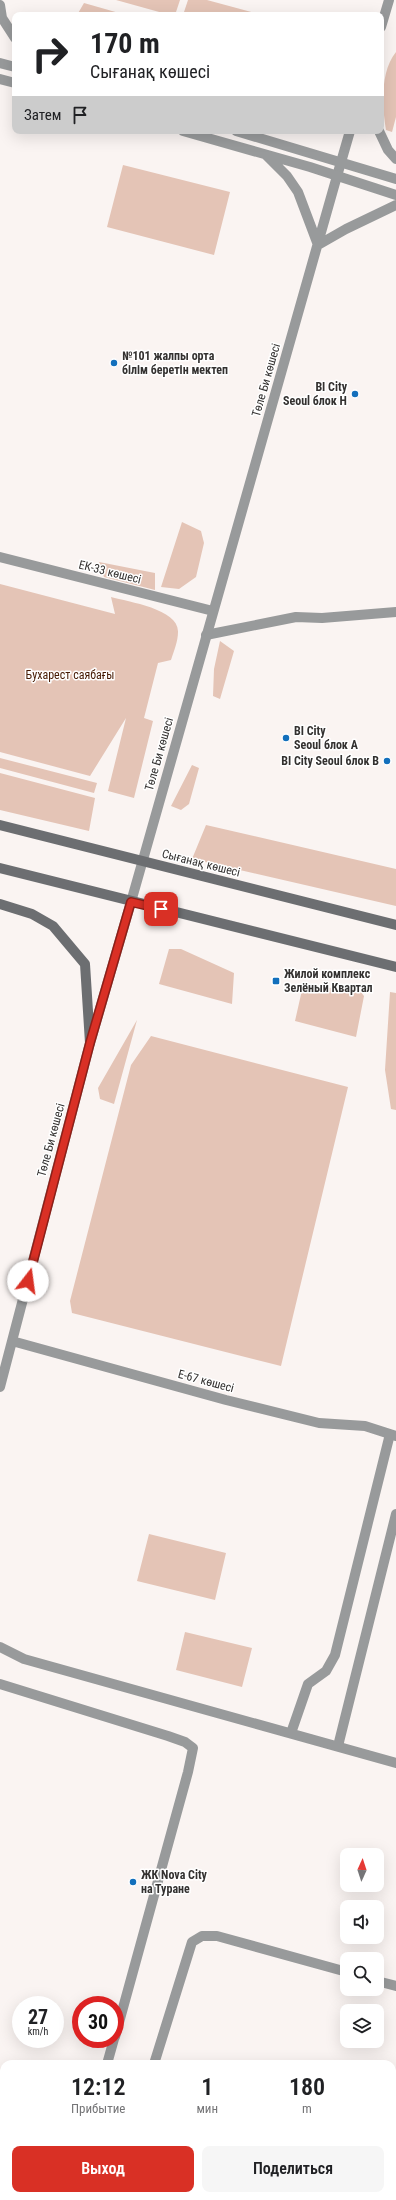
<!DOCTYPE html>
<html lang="ru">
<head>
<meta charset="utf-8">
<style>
  body { margin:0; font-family:"Roboto Condensed",sans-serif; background:#f6f6f6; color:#202124; height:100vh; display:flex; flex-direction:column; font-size:15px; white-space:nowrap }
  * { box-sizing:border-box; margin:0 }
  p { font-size:13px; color:#757577 }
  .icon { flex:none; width:22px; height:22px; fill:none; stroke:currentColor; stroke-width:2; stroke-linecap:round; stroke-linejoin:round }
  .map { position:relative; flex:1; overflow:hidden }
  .drawer { position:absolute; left:0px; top:2060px; width:396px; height:140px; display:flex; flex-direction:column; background:#fff; border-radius:12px 12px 0 0; box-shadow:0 4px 16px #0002 }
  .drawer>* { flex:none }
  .top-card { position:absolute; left:12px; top:12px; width:372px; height:122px; border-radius:8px; box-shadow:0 4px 16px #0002; background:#fff; color:#202124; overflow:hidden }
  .needle { width:26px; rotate:3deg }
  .fabs { position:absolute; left:340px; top:1848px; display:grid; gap:8px }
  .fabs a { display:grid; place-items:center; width:44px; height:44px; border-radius:8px; background:#fff; box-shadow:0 4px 16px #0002; font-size:20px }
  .speed { position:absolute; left:12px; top:1996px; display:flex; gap:8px; font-size:20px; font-weight:700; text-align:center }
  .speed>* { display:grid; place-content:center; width:52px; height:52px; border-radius:50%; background:#fff; box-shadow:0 4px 16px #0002; line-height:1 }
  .speed small { font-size:10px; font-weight:400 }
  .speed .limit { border:6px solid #d22; background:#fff; color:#111 }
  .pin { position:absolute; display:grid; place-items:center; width:34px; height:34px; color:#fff; margin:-17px; border-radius:8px; box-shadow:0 2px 6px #0006 }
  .me { position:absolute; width:44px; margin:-22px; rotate:15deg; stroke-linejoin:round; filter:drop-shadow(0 0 3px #0008) }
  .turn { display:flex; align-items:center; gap:14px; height:84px; padding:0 12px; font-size:18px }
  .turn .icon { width:52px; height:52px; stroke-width:2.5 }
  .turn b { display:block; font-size:28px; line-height:34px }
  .then { display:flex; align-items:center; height:38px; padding:0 12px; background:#0003; gap:8px; font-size:15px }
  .eta { display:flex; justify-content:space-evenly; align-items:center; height:68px; text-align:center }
  .eta b { font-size:24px; font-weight:600; line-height:28px }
  .button { display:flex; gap:8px; margin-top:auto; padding:8px 12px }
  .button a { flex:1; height:46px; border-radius:8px; background:#d93025; color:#fff; font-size:16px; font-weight:600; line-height:46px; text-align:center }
  .button a+a { background:#f6f6f6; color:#202124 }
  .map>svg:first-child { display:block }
  .green { fill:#e4c4b6 }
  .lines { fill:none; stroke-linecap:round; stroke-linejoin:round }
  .minor { stroke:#989a9b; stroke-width:10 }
  .tertiary { stroke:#989a9b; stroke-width:10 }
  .secondary { stroke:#6c6e71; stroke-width:10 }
  .route-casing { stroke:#8d1f18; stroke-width:10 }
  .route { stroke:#d93025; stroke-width:7 }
  .poi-dot { fill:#126fbc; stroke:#fff; stroke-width:1.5 }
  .labels { text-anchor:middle; stroke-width:3; stroke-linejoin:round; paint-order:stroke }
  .poi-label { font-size:12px; font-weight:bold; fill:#333130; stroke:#fff; text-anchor:start }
  .street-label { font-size:12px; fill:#333130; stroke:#fff }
  .park-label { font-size:12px; fill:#461a03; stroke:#fff }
</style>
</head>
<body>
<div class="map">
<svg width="396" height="2200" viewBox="0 0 396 2200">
  <rect width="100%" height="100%" fill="#faf4f2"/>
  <path class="green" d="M 116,0 L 180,0 L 175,15 L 170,15 Z
    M 188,0 L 207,0 L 255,13 L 254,15 L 183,15 Z
    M 84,3 L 126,15 L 77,15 Z
    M 396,52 L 396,117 L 392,132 L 386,130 C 382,106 380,72 396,52 Z
    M 123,165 L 230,192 L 214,255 L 107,227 Z
    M 182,522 L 201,531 L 204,543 L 196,577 L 179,589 L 161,587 Z
    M 99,562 L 155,573 L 155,590 L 104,577 Z
    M 0,584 L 115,614 L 111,597 C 129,602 179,609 178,632 C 178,641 174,651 171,660 L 158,663 L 144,718 L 153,721 L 134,798 L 108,791 L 126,718 L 90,776 L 0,752 Z
    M 220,641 L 234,651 L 220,699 L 213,696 L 214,669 Z
    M 0,758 L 97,783 L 94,793 L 0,768 Z
    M 192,765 L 199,768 L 189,804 L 181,810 L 171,806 Z
    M 0,773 L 95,798 L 89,831 L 0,810 Z
    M 206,825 L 396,869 L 396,906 L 192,859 Z
    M 169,949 L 181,949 L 234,973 L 232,1004 L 159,984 Z
    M 356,986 L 364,996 L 356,1037 L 295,1021 L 302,990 Z
    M 390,992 L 396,993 L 396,1110 L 391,1109 L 385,1070 Z
    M 137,1020 L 114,1104 L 100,1099 L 98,1088 Z
    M 151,1036 L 348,1087 L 281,1366 L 72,1313 L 70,1301 L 131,1065 Z
    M 149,1534 L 226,1553 L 215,1600 L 137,1581 Z
    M 185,1632 L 252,1648 L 242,1687 L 176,1670 Z"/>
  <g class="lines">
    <path class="minor" d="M 0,5 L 2,18 L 15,38
      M 381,27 L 389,0
      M 379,131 L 388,150 L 396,159
      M 337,176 L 350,131
      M 0,557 L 213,611
      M 206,635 L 296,617 L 322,618 L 396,612
      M 12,1341 L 226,1400 L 319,1423 L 365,1426 L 396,1436
      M 0,1387 L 90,1043 L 131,902
      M 0,1647 L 24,1659 L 396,1763
      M 0,1684 L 168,1736 L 185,1742 L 193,1748 L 188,1772 L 115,2037
      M 291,1733 L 308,1684 L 326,1671 L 335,1655 L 390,1434
      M 338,1746 L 396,1514
      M 377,1981 L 396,1986
      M 107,2064 L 114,2039
      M 154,2064 L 192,1942 L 202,1936 L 217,1936 L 347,1972
      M 0,2146 L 4,2147
      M 178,2196 L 192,2200
      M 164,2200 L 165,2196"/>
    <path class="tertiary" d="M 0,63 L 15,67
      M 0,79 L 15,83
      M 183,131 L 310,167 L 396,195
      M 236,131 L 396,179
      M 266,155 L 287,176 L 298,192 L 318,245 L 346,229 L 396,205
      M 131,902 L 337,176"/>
    <path class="secondary" d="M 0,825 L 396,925
      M 0,868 L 396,967
      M 0,904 L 32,914 L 53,926 L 85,964 L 90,1043"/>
  </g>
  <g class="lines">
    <g class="route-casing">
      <path id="route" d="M 28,1281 L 90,1043 L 131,902 L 161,909"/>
    </g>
    <use href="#route" class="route"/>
  </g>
  <g class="poi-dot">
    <circle cx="114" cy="363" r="4"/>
    <circle cx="355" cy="394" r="4"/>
    <circle cx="286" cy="738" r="4"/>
    <circle cx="387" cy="761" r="4"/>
    <rect x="272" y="977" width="8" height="8" rx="2"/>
    <circle cx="133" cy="1882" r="4"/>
  </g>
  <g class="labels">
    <g class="poi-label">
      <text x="122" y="360">№101 жалпы орта<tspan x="122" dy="14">білім беретін мектеп</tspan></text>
      <text x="347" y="391" text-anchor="end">BI City<tspan x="347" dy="14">Seoul блок H</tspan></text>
      <text x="294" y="735">BI City<tspan x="294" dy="14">Seoul блок A</tspan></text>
      <text x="379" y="765" text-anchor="end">BI City Seoul блок B</text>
      <text x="284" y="978">Жилой комплекс<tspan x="284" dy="14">Зелёный Квартал</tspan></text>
      <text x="141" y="1879">ЖК Nova City<tspan x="141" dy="14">на Туране</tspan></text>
    </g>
    <g class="street-label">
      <text transform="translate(266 380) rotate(-74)" y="4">Төле Би көшесі</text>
      <text transform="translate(110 572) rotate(14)" y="4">ЕК-33 көшесі</text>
      <text transform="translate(159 754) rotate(-74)" y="4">Төле Би көшесі</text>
      <text transform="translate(201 863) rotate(14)" y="4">Сығанақ көшесі</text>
      <text transform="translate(51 1140) rotate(-75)" y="4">Төле Би көшесі</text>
      <text transform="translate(206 1381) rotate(15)" y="4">Е-67 көшесі</text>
    </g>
    <g class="park-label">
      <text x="70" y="679">Бухарест саябағы</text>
    </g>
  </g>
</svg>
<div class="fabs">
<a><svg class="needle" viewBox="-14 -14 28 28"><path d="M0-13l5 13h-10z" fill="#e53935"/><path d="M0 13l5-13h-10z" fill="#757577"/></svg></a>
<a><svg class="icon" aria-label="sound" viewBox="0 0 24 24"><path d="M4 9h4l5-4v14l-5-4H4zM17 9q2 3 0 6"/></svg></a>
<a><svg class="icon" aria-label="search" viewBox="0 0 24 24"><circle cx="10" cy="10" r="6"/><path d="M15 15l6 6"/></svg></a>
<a><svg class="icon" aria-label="layers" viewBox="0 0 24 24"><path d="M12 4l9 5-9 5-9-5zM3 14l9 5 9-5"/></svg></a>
</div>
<div class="speed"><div>27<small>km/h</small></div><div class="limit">30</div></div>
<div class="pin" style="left:161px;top:909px;background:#d93025"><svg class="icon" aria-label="arrive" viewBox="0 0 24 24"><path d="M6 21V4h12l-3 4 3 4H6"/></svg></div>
<svg class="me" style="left:28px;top:1281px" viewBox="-20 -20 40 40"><circle r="19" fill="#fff"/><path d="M0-13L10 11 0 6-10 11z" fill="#d93025"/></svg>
<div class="top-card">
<div class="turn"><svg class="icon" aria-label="right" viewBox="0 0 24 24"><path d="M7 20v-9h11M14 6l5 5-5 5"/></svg><div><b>170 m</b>Сығанақ көшесі</div></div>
<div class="then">Затем<svg class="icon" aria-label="arrive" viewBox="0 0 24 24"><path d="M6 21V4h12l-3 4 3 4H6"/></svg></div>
</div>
<section class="drawer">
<div class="eta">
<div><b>12:12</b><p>Прибытие</p></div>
<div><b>1</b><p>мин</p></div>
<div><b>180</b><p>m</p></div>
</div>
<div class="button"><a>Выход</a><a>Поделиться</a></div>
</section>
</div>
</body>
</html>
